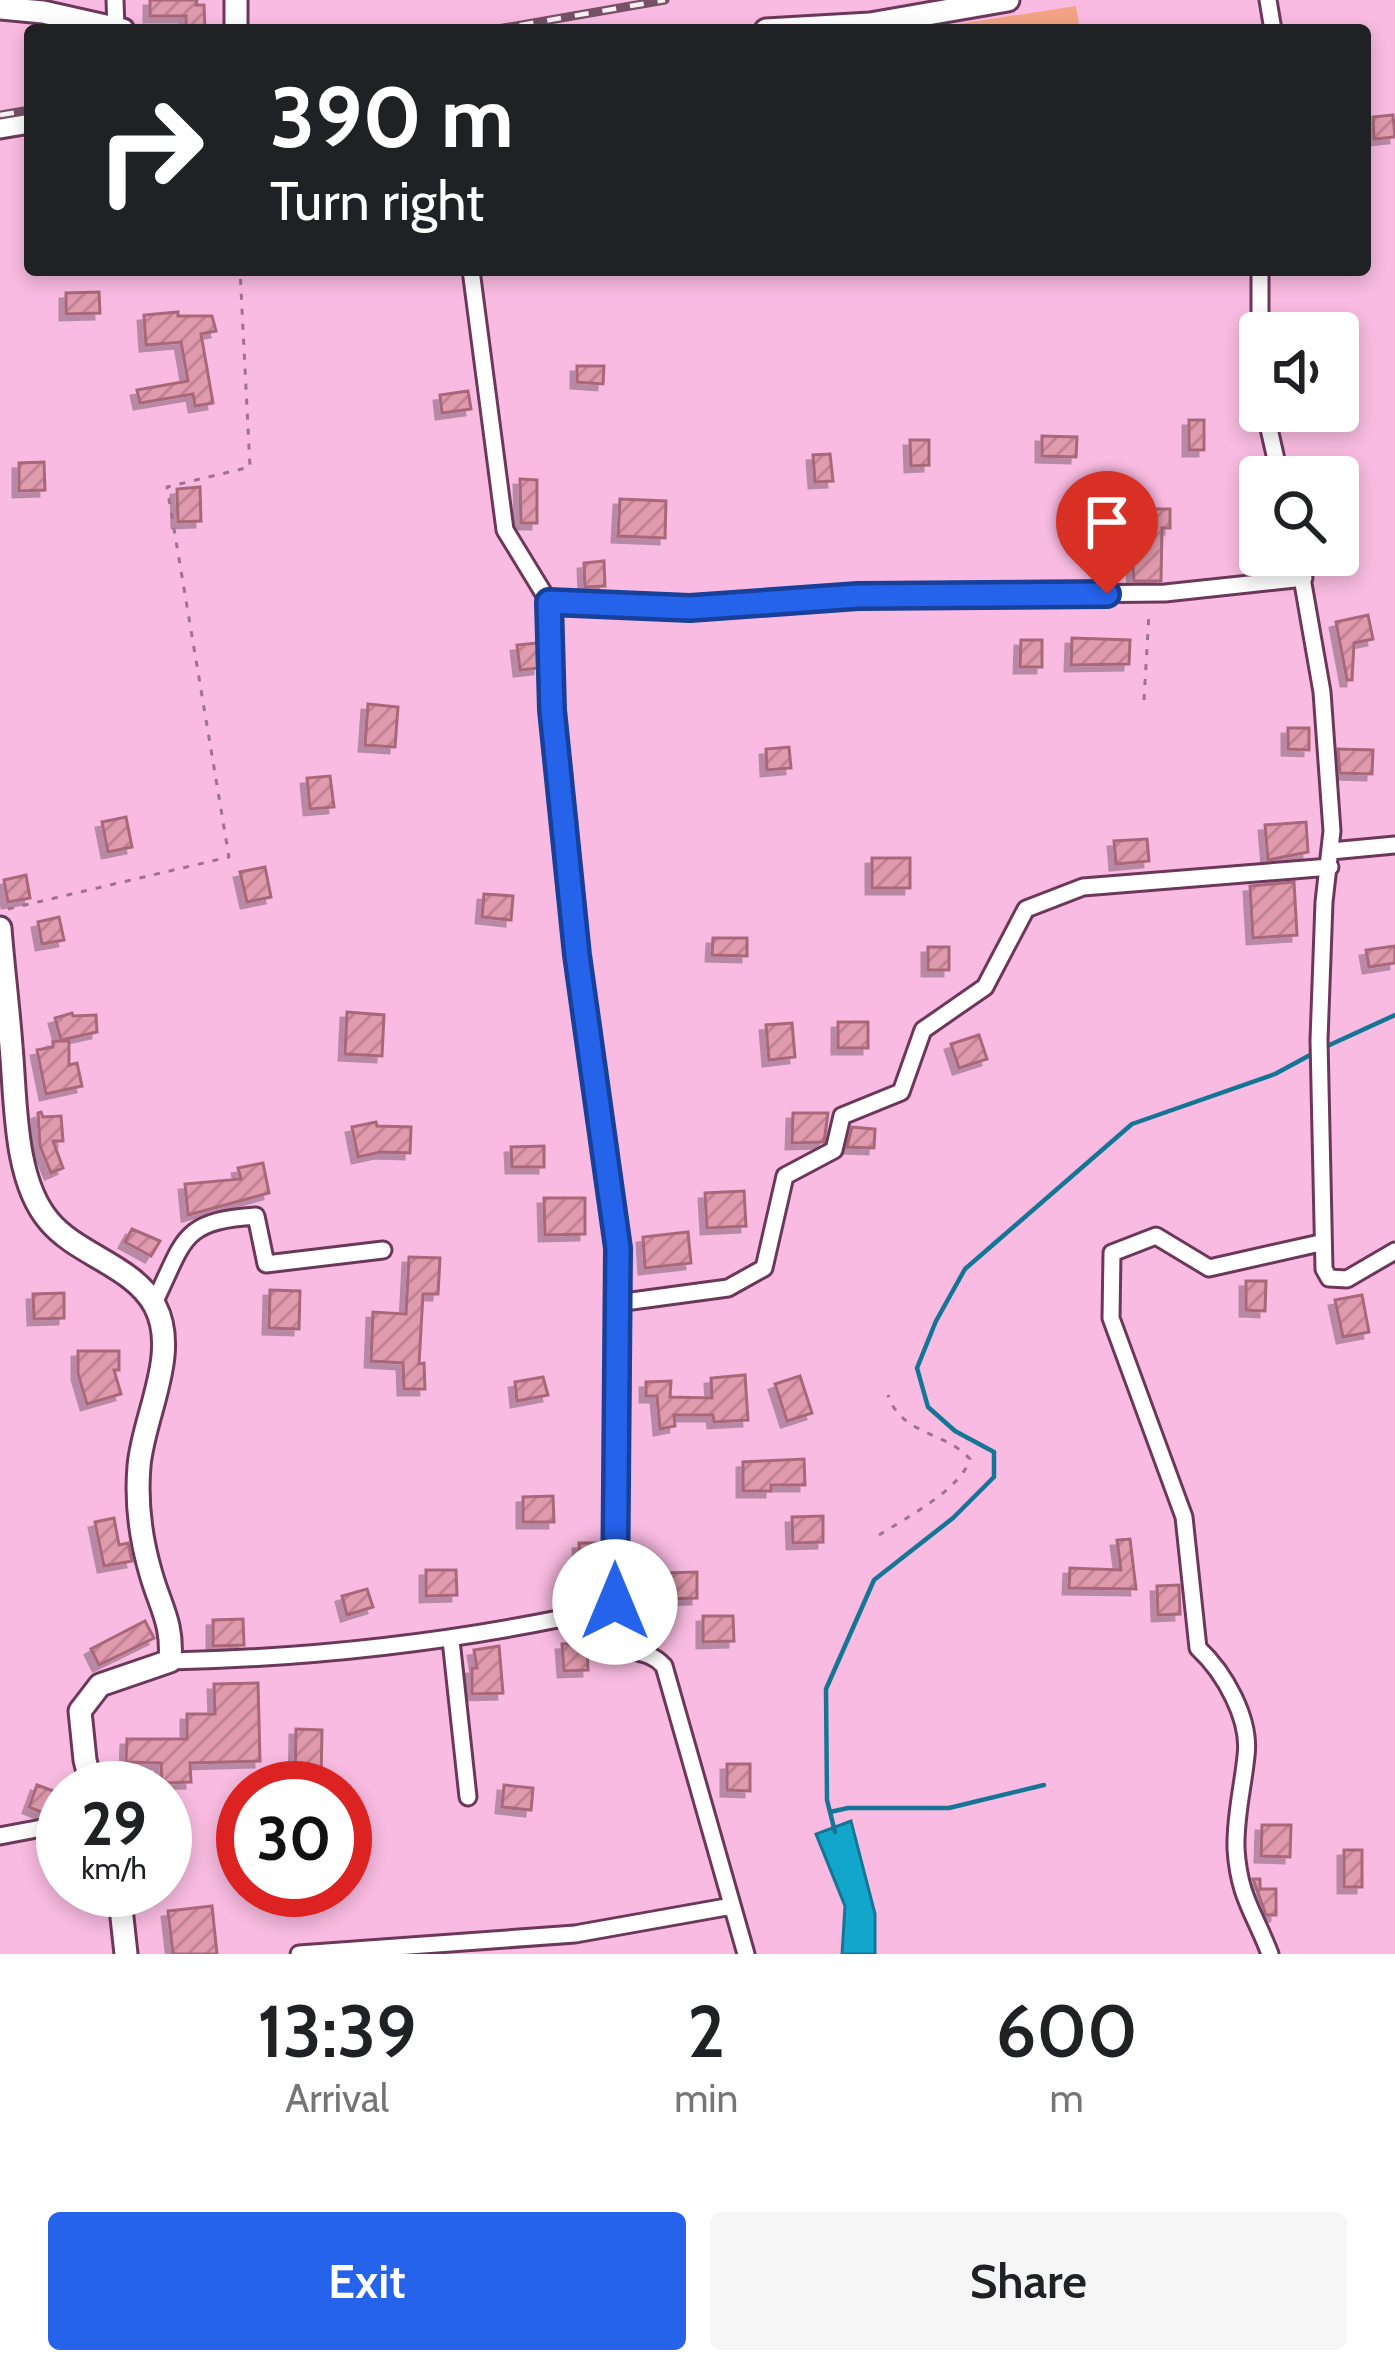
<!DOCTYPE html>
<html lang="en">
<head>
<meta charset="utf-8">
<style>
  body { margin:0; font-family:Cabin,sans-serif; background:#f6f6f6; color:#202124; height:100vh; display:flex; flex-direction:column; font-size:45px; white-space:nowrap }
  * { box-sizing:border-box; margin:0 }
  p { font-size:39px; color:#757577 }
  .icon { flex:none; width:66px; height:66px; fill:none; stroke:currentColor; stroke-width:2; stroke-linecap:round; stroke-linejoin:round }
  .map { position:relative; height:1954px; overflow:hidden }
  .sheet { display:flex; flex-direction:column; background:#fff; flex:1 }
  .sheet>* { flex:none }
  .guide { position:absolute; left:24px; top:24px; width:1347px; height:252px; border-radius:12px; box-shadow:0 6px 18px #0003; background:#202124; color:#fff; overflow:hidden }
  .controls { position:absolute; left:1239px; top:312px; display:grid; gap:24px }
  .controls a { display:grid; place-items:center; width:120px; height:120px; border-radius:12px; background:#fff; box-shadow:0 6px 18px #0003; font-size:60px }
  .speed { position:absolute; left:36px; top:1761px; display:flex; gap:24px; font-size:60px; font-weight:700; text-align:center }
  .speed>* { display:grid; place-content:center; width:156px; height:156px; border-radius:50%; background:#fff; box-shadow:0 6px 18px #0003; line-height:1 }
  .speed small { font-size:30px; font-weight:400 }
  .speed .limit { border:18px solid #d22; background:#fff; color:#111 }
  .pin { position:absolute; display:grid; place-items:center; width:102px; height:102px; color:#fff; margin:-123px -51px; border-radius:50% 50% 50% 0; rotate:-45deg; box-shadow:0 0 12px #0007 }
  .pin .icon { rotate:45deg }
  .me { position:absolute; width:132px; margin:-66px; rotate:0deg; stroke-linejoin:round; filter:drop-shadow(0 0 9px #0008) }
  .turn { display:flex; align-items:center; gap:42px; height:252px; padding:0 48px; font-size:54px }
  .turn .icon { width:156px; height:156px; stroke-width:2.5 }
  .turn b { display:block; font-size:84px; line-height:102px }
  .eta { display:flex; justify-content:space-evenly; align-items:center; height:204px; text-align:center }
  .eta b { font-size:72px; font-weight:600; line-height:84px }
  .primary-button { display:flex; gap:24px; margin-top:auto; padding:24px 48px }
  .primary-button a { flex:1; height:138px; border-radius:12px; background:#2563eb; color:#fff; font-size:48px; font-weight:600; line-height:138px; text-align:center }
  .primary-button a+a { background:#f6f6f6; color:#202124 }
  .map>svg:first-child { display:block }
  .green { fill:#f3a384 }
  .water { fill:#12a6cc; stroke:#147694; stroke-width:3 }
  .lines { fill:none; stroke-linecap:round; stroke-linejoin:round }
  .stream { stroke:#147694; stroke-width:4.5 }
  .building { fill:url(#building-hatch); stroke:#a9687a; stroke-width:3; filter:url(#shadow) }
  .street-casing { stroke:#6c385a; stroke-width:21 }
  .secondary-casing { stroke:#6c385a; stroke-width:27 }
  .path { stroke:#9f728e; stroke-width:3; stroke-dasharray:6 9; stroke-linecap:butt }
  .street { stroke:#fff; stroke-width:15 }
  .secondary { stroke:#fff; stroke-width:21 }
  .rail-casing { stroke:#755067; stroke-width:9 }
  .rail { stroke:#fbeef5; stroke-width:4.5; stroke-dasharray:14; stroke-linecap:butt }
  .route-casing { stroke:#184099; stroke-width:30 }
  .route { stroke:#2563eb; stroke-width:21 }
</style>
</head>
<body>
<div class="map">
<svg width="1395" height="1954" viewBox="0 0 1395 1954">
  <defs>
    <pattern id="building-hatch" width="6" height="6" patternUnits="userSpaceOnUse" patternTransform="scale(3)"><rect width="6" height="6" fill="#e09aad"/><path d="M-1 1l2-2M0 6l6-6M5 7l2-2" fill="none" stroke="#c08394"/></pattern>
    <filter id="shadow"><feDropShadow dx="-6" dy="6" stdDeviation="0" flood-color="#0004"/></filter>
  </defs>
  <rect width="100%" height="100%" fill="#f9bbe1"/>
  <path class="green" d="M 1076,6 L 1080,30 L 919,30 Z"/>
  <path class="water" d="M 851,1821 L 875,1914 L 875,1954 L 842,1954 L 845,1906 L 816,1834 Z"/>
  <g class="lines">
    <path class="stream" d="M 1323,1048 L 1395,1015
      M 830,1812 L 848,1808 L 949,1808 L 1044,1785
      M 835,1832 L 827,1800 L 826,1689 L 874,1580 L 953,1518 L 994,1477 L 994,1452 L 955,1431 L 928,1407 L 917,1368 L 936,1321 L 965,1269 L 1132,1124 L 1275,1074 L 1312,1054"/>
  </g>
  <path class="building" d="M 150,0 L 197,0 L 196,5 L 204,5 L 205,30 L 186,30 L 186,16 L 150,16 Z
    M 1393,115 L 1395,137 L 1374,139 L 1373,117 Z
    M 99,292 L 100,313 L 66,314 L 66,293 Z
    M 178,312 L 178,316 L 212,316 L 216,331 L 201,334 L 213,403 L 195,406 L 193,394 L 140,403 L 137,390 L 188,381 L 181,342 L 146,345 L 144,315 Z
    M 577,366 L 604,366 L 603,384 L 577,382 Z
    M 468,391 L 471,409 L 442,413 L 440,395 Z
    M 1189,420 L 1204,420 L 1204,450 L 1189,450 Z
    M 1042,436 L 1077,437 L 1076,457 L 1042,456 Z
    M 910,440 L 929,440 L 929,465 L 911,466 Z
    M 830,454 L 833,481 L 815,482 L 813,455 Z
    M 44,462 L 45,490 L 19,491 L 19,463 Z
    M 520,479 L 537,480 L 537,523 L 521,523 Z
    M 200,487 L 201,521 L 178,522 L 177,489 Z
    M 620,499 L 666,501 L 665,538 L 618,536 Z
    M 1149,509 L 1170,509 L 1170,528 L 1162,528 L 1161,581 L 1134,581 L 1132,555 L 1139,554 L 1141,528 L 1148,529 Z
    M 604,561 L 605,586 L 585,587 L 584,563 Z
    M 1368,615 L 1373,639 L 1354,643 L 1352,680 L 1347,680 L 1336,622 Z
    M 1072,638 L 1130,640 L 1129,664 L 1071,665 Z
    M 1021,640 L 1042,640 L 1042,667 L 1020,667 Z
    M 538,643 L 539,668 L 520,670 L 517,645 Z
    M 368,704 L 398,707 L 395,747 L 365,745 Z
    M 1288,728 L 1309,728 L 1309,750 L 1288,749 Z
    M 789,747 L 791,768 L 767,770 L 766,749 Z
    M 1338,749 L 1373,750 L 1372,774 L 1340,773 Z
    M 330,776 L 334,807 L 310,809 L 307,778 Z
    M 126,817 L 132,847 L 108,852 L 102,822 Z
    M 1306,822 L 1308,852 L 1268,860 L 1265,825 Z
    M 1147,839 L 1149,861 L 1116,864 L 1114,841 Z
    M 872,858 L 910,858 L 910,888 L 872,888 Z
    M 265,867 L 271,897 L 247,902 L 240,872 Z
    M 26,875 L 30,898 L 8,902 L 4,880 Z
    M 1294,882 L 1297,935 L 1253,938 L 1250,886 Z
    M 484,894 L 513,896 L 511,920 L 482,917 Z
    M 59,917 L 64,940 L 42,944 L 38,922 Z
    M 713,938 L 747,938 L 747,956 L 712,955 Z
    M 1395,946 L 1395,963 L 1369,967 L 1366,950 Z
    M 928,947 L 949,947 L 949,970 L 928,970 Z
    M 347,1012 L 384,1015 L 382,1056 L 345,1054 Z
    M 72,1013 L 73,1016 L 96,1015 L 97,1032 L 61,1040 L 55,1018 Z
    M 838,1022 L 868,1022 L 868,1048 L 838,1048 Z
    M 792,1023 L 795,1057 L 769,1060 L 766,1025 Z
    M 979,1035 L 987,1059 L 959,1068 L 951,1044 Z
    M 53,1041 L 69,1041 L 69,1065 L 77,1063 L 82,1086 L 46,1094 L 37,1050 L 53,1047 Z
    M 41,1112 L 43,1117 L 61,1116 L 63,1141 L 53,1141 L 63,1168 L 51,1173 L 40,1146 L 38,1113 Z
    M 793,1113 L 828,1113 L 824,1142 L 792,1143 Z
    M 376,1122 L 377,1126 L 411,1127 L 410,1153 L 381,1152 L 358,1157 L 352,1127 Z
    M 852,1127 L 875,1129 L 874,1148 L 847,1147 Z
    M 544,1146 L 544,1167 L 512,1167 L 511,1147 Z
    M 263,1163 L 269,1193 L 188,1215 L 185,1184 L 241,1179 L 238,1168 Z
    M 744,1191 L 746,1226 L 707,1228 L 705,1193 Z
    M 544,1198 L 585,1198 L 585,1234 L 545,1235 Z
    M 132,1229 L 160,1241 L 151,1256 L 125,1242 Z
    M 688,1232 L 691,1263 L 645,1268 L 643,1237 Z
    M 409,1257 L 440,1258 L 438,1294 L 423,1294 L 419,1364 L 424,1363 L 425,1389 L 404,1389 L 403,1363 L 371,1361 L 373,1312 L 406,1314 Z
    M 1246,1281 L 1266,1281 L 1265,1311 L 1246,1310 Z
    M 270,1290 L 300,1291 L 299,1329 L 269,1328 Z
    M 64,1293 L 64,1318 L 34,1319 L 33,1294 Z
    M 1362,1295 L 1369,1332 L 1343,1337 L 1335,1300 Z
    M 78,1351 L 119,1351 L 119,1370 L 114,1370 L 121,1394 L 87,1404 L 78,1374 Z
    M 745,1375 L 748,1420 L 714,1422 L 713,1415 L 674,1415 L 675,1426 L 660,1429 L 657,1396 L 646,1396 L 646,1382 L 671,1381 L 670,1397 L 712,1398 L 711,1378 Z
    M 800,1376 L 812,1413 L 787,1421 L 775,1384 Z
    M 543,1377 L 548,1395 L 517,1401 L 515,1382 Z
    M 804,1459 L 805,1485 L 771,1485 L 771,1491 L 743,1491 L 743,1462 Z
    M 553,1496 L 554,1522 L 523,1522 L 523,1497 Z
    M 823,1516 L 823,1542 L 793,1543 L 792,1517 Z
    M 114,1518 L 119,1545 L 128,1543 L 132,1561 L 104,1566 L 95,1522 Z
    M 1130,1539 L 1136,1589 L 1069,1588 L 1070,1568 L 1121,1570 L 1117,1540 Z
    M 579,1543 L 603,1543 L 603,1568 L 580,1569 Z
    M 426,1570 L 456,1570 L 457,1595 L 426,1596 Z
    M 697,1572 L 697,1598 L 666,1599 L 666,1573 Z
    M 1179,1585 L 1180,1614 L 1158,1615 L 1157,1586 Z
    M 367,1589 L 373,1607 L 347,1615 L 342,1596 Z
    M 703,1616 L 733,1616 L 734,1641 L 703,1642 Z
    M 243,1619 L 244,1645 L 213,1646 L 213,1620 Z
    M 145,1621 L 154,1638 L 99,1665 L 91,1649 Z
    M 587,1643 L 588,1670 L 564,1671 L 562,1644 Z
    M 499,1646 L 503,1693 L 472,1694 L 472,1668 L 477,1668 L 474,1650 Z
    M 258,1683 L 260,1761 L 190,1763 L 191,1782 L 162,1783 L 161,1763 L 126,1762 L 127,1739 L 187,1739 L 187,1714 L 215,1714 L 214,1684 Z
    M 296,1729 L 322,1730 L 321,1782 L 295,1781 Z
    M 727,1764 L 750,1764 L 750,1791 L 727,1790 Z
    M 37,1785 L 56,1792 L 48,1815 L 29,1807 Z
    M 504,1785 L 533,1788 L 531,1810 L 502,1807 Z
    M 1262,1825 L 1291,1825 L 1290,1857 L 1261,1856 Z
    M 1344,1850 L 1362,1850 L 1362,1887 L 1344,1887 Z
    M 1253,1879 L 1260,1879 L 1260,1889 L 1276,1889 L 1276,1915 L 1266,1915 Z
    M 212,1906 L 217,1954 L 173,1954 L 168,1911 Z"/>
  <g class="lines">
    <g class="street-casing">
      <path id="street" d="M 115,0 L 116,29
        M 1268,0 L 1273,30
        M 471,270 L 505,530 L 549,602 L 552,709 L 577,955 L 618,1248 L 614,1645
        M 1260,270 L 1260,372
        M 1265,411 L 1280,477
        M 1298,555 L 1322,692 L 1332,831 L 1324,902 L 1319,1040 L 1324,1269 L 1329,1278 L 1347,1279 L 1395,1251
        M 549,602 L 690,608 L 858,596 L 1165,593 L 1304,578
        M 1331,851 L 1395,845
        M 154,1303 C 185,1240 180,1221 256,1216 L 266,1264 L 383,1250
        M 617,1303 L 728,1288 L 764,1268 L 785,1176 L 834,1150 L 842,1116 L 901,1092 L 923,1030 L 985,987 L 1026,909 L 1083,887 L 1330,867
        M 451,1640 L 468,1797
        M 170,1661 C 306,1658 430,1645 563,1618 C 593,1621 594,1635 617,1646 C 634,1654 650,1650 664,1666 L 746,1954
        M 0,1836 L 63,1824
        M 299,1954 L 575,1934 L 732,1906
        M 1270,1954 C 1254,1912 1239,1897 1236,1849 C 1235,1816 1243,1787 1246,1756 C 1251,1719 1224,1672 1198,1648 L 1184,1517 L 1111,1318 L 1112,1253 L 1156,1236 L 1209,1268 L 1320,1243"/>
    </g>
    <g class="secondary-casing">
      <path id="secondary" d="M 0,8 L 43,12 L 123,30
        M 236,30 L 236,0
        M 766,30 L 870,24 L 1008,0
        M 0,127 L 30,122
        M 0,928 C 3,967 8,1006 11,1046 C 16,1097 13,1179 49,1221 C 77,1255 134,1266 155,1306 C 180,1353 143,1417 139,1466 C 136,1501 141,1540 151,1574 C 161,1609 173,1623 170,1661 L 100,1685 L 80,1711 L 85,1760 L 92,1788
        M 119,1890 L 126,1954"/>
    </g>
    <path class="path" d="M 1144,700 L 1149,613
      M 8,909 L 229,857 L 167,487 L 250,467 L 240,270
      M 879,1535 C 906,1518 961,1489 970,1459 C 945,1431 901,1435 888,1395"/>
    <use href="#street" class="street"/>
    <use href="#secondary" class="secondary"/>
    <g class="rail-casing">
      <path id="rail" d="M 492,30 L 665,0
        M 0,115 L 30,110"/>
    </g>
    <use href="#rail" class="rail"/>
  </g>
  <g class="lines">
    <g class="route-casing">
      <path id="route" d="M 615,1602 L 618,1248 L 577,955 L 552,710 L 549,602 L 690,608 L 858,596 L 1107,594"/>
    </g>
    <use href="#route" class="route"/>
  </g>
</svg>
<div class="controls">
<a><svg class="icon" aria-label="sound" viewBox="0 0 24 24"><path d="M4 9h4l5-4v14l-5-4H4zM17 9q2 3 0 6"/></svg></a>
<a><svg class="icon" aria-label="search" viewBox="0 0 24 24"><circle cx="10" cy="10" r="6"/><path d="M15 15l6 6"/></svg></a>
</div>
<div class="speed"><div>29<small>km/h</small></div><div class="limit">30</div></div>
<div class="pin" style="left:1107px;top:594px;background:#d93025"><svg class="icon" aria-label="arrive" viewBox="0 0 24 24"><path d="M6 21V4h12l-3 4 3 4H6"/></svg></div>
<svg class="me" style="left:615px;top:1602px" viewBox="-20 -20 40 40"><circle r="19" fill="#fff"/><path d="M0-13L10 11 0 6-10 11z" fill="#2563eb"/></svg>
<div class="guide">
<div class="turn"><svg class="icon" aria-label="right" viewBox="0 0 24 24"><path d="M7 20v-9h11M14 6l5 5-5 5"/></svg><div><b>390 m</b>Turn right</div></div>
</div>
</div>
<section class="sheet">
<div class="eta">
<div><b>13:39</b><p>Arrival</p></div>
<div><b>2</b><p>min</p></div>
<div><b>600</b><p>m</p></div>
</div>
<div class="primary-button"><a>Exit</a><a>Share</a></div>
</section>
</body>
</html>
